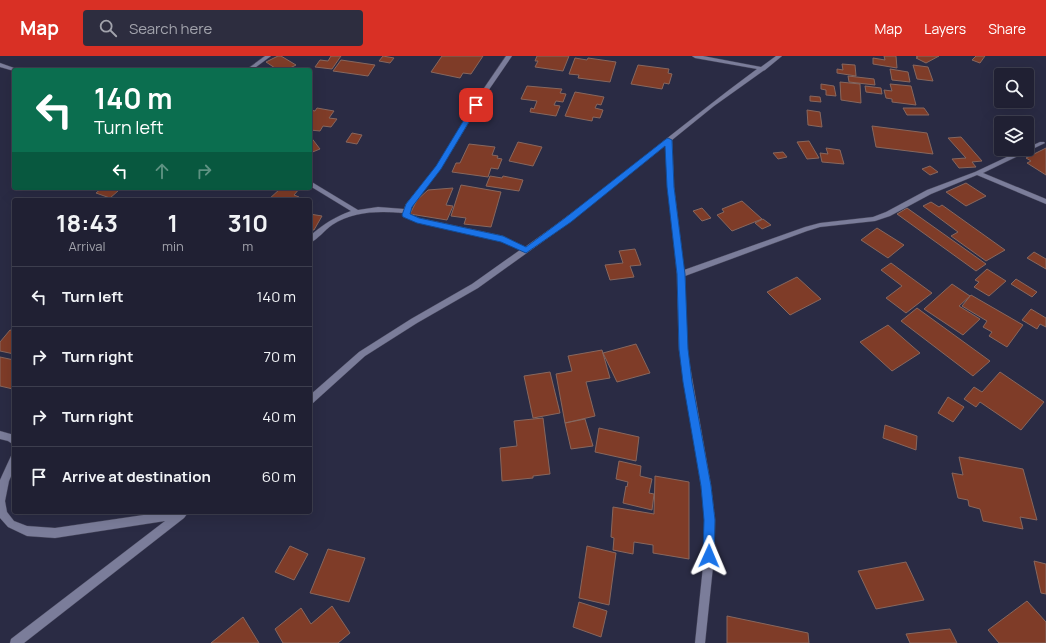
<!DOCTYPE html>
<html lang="en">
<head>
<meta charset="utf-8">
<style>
  body { margin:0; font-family:Manrope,sans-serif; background:#2d2d3f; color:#f1f3f6; height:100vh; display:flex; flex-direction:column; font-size:15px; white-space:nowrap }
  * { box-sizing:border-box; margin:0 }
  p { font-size:13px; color:#a2a3ac }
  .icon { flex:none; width:22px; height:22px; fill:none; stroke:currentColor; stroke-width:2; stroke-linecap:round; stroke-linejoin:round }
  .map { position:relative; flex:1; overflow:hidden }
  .details { position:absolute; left:12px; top:142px; width:300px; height:316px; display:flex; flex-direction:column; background:#202033; border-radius:4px; box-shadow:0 4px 16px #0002,0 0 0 1px #3d3e4e }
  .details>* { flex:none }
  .banner { position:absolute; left:12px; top:12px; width:300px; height:122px; border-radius:4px; box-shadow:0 4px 16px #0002,0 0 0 1px #3d3e4e; background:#0b6e4f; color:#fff; overflow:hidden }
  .fabs { position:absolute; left:994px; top:12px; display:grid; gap:8px }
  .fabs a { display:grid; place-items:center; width:40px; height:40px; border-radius:4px; background:#202033; box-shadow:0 4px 16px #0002,0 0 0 1px #3d3e4e; font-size:20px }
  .pin { position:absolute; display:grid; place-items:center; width:34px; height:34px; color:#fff; margin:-17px; border-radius:8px; box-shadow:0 2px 6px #0006 }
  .me { position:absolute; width:44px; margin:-22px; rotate:1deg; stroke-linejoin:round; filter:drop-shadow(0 0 3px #0008) }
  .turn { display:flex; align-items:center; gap:14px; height:84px; padding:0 16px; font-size:18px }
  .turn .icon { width:52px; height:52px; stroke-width:2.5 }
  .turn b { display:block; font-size:28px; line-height:34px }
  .lanes { display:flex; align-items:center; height:38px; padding:0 16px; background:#0003; justify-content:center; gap:20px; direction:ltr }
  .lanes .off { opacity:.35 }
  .eta { display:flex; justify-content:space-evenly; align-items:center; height:68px; text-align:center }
  .eta b { font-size:24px; font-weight:700; line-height:28px }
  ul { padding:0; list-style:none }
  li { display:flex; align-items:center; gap:12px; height:60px; padding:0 16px; border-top:1px solid #3d3e4e }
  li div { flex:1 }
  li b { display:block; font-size:15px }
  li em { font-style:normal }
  header { display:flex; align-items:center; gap:24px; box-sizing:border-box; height:56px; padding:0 20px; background:#d93025; color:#fff }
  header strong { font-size:19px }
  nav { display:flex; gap:22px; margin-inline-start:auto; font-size:14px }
  .search { width:280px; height:36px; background:#2d2d3f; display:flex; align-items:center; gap:10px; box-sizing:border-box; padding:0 14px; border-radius:4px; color:#a2a3ac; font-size:15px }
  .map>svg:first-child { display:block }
  .building { fill:#7f3c28; stroke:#87675e }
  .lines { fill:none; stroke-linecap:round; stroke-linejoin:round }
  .street-casing { stroke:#45455a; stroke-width:1 }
  .street { fill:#7b7d9a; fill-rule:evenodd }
  .route { fill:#1a73e8; stroke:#114b97 }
</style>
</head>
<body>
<header>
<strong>Map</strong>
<div class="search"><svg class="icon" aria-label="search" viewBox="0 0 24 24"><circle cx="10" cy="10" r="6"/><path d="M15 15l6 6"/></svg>Search here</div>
<nav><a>Map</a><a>Layers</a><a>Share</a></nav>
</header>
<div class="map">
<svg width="1046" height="587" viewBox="0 0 1046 587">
  <rect width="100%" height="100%" fill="#2a2b44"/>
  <path class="building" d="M 278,0 L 281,0 L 296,9 L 286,14 L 270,14 L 275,12 L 266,6 Z
    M 331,0 L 341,0 L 332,13 L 315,11 L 320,4 L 328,5 Z
    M 383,0 L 394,2 L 390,7 L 379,5 Z
    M 442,0 L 483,0 L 471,18 L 463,17 L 460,22 L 431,16 Z
    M 537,0 L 569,0 L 563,15 L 535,11 L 538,5 L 535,5 Z
    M 884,0 L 896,0 L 897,12 L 873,8 L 873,2 L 885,4 Z
    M 916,0 L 939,0 L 926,7 L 916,2 L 918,1 Z
    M 976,0 L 985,0 L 980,7 L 972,4 Z
    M 575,2 L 587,4 L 588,2 L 616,6 L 610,26 L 578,22 L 579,19 L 569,18 Z
    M 341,4 L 375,9 L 368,20 L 333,15 Z
    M 842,8 L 855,9 L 856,20 L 837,17 L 837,13 L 843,14 Z
    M 638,9 L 669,13 L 668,17 L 672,18 L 669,28 L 664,27 L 662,33 L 631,28 Z
    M 913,9 L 928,11 L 933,25 L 917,23 Z
    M 890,13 L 908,16 L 910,26 L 892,24 Z
    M 848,20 L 874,23 L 875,29 L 849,26 Z
    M 840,26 L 860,28 L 861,47 L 841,44 Z
    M 821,28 L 834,30 L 836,40 L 826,39 L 826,34 L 821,33 Z
    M 890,28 L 911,30 L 916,49 L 892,46 L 892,43 L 886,42 L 884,34 L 892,35 Z
    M 527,30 L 562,33 L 560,37 L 566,38 L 563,46 L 556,45 L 554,49 L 560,50 L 556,60 L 530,56 L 531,52 L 534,53 L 537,45 L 521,43 Z
    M 865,30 L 881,32 L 882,38 L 866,36 Z
    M 575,36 L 604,41 L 601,49 L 597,48 L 595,52 L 603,54 L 600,62 L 593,61 L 592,65 L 565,60 Z
    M 810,40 L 820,41 L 821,46 L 810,45 Z
    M 317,52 L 334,55 L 329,62 L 337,63 L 331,71 L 323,70 L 320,75 L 310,74 L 310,54 L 315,55 Z
    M 903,52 L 924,52 L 929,59 L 907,59 Z
    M 807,54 L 820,56 L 822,71 L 808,69 Z
    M 872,70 L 927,77 L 933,98 L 876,91 Z
    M 352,77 L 362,79 L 357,88 L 346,86 Z
    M 310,80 L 320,93 L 310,97 Z
    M 961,81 L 982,105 L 972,106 L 976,111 L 959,112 L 952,103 L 966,102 L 948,82 Z
    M 809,85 L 819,102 L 807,103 L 797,86 Z
    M 518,86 L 542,91 L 533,110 L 509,105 Z
    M 469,88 L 495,91 L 492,99 L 498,100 L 497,102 L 502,103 L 498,113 L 491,112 L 488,121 L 452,116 L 456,107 L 460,107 Z
    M 826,92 L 840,94 L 844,108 L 822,106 L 820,97 L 828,98 Z
    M 1046,92 L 1046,119 L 1027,107 L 1031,105 L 1026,102 Z
    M 783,96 L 787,101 L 778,103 L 773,97 Z
    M 930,110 L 938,116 L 930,119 L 922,113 Z
    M 490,120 L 502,122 L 503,120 L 523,124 L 519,135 L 486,130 Z
    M 966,127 L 986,140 L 966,150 L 946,136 Z
    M 461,129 L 501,136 L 491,171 L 464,168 L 466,162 L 451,160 Z
    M 102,132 L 108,132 L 118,135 L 110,142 L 96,137 Z
    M 281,132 L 300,132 L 294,139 L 299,141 L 295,144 L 268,144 Z
    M 453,132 L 446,149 L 453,150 L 447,164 L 410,158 L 417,144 L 428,134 Z
    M 742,145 L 762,163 L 732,175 L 717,159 L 724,156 L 722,153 Z
    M 931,146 L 939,151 L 942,149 L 1005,194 L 986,205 L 951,180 L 958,176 L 923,150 Z
    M 702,152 L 711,162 L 702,165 L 693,155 Z
    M 907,152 L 986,208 L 976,215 L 897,158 Z
    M 310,158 L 322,160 L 314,174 L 310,174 Z
    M 763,163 L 771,169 L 762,173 L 755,167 Z
    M 877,172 L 904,189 L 888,202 L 861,184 Z
    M 635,193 L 641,209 L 630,210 L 634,221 L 610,224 L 605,209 L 623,207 L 619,195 Z
    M 1034,196 L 1046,203 L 1046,213 L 1027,202 Z
    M 891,207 L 932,237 L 906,257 L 886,242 L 902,230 L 881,214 Z
    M 987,213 L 1006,225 L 989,240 L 974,231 L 979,226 L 975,224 Z
    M 797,221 L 821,243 L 790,259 L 767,236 Z
    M 1016,223 L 1037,236 L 1032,241 L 1011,228 Z
    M 952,228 L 970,240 L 959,250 L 980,263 L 963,279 L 924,253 Z
    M 971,239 L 1023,269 L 1007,291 L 989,280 L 992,276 L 983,271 L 987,265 L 962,250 Z
    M 917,252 L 990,305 L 973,320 L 901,265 Z
    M 1031,253 L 1046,262 L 1046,271 L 1040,268 L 1037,273 L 1022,264 Z
    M 888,269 L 920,297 L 892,315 L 860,286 Z
    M 10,274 L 14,275 L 14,298 L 0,295 L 0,286 Z
    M 636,288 L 650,317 L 617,326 L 603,297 Z
    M 602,294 L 610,322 L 586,326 L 595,360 L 565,367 L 556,318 L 572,315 L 568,300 Z
    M 0,301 L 14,304 L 13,333 L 0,330 Z
    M 550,316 L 560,357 L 533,362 L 524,320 Z
    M 1000,316 L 1044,346 L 1021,374 L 980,346 L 976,351 L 964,343 L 974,331 L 982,336 Z
    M 948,341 L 964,351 L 953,366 L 938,357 Z
    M 543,362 L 550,418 L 533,420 L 533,422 L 502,425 L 500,392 L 517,390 L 514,365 Z
    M 585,363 L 593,390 L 571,393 L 565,367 Z
    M 885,369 L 917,380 L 916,394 L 883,382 Z
    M 599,372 L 639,381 L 636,405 L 595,396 Z
    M 959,401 L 1023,413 L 1037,464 L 1020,461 L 1023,473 L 983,465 L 980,453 L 969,450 L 968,444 L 958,442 L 952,417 L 963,419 Z
    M 619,405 L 641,410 L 640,420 L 652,423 L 649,437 L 654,438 L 652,454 L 623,447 L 626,430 L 627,431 L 628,426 L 616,423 Z
    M 655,420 L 689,426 L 689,503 L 653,497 L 653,489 L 634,486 L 633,498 L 613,494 L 614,482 L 611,481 L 613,451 L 654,458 Z
    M 290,490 L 308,498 L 294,524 L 275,516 Z
    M 587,490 L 616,497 L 609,549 L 579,542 Z
    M 328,493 L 365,502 L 349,546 L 310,537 Z
    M 1034,505 L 1046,508 L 1046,538 L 1041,537 Z
    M 906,506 L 924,544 L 876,553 L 858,515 Z
    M 1027,545 L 1046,566 L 1046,587 L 999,587 L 988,574 Z
    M 579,546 L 607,555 L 601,581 L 573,571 Z
    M 332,550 L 350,577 L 338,587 L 283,587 L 275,573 L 301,552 L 311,568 Z
    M 727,560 L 808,577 L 809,587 L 727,587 Z
    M 243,561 L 259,587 L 211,587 Z
    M 950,573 L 957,587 L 910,587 L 906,578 Z"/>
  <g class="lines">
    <g class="street-casing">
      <path id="street" d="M 265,0 L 271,0 L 252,14 L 246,14 Z
        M 506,0 L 512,0 L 486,38 L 441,112 L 411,151 L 410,158 L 419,162 L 503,180 L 525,191 C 605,135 678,71 757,13 L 695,2 L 692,0 L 703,0 L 761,11 L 776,0 L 782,0 L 765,14 L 763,15 L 714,50 L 672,84 L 674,131 L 684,214 L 805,171 L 820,167 L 873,161 L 886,156 L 927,134 L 975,116 L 1024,93 L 1027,93 L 1027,92 L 1040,86 L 1044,86 L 1045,87 L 983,117 L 1046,143 L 1046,148 L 977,119 L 931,138 L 890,160 L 875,165 L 820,171 L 807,175 L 685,220 L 687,293 L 711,430 L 715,464 L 714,501 L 705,587 L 695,587 L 704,501 L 705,464 L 701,430 L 679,293 L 677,218 L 668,131 L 666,89 L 570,166 L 478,232 L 417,267 L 365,300 L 313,347 L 310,348 L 310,339 L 359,296 L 411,263 L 472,228 L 520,194 L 501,185 L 417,166 L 404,161 L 403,157 C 379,155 353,155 332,169 C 325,174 318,183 310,187 L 310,180 C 323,168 335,161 351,155 L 310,130 L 310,125 L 358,154 L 378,151 L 404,153 L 406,148 L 437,110 L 480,38 Z
        M 0,7 L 17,13 L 18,14 L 14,14 L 14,15 L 0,11 Z
        M 0,375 L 14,379 L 14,389 L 8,385 L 0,383 Z
        M 14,399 L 14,413 L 9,425 L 5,445 L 7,456 L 14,465 L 27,470 L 55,472 L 164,456 L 186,456 L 187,458 L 184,462 L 24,587 L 10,587 L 11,583 L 165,465 L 55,482 L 27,480 L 8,471 L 0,462 L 0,424 L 11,400 Z"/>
    </g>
    <use href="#street" class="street"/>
  </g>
  <path class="route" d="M 476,47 L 479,49 L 441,113 L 412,151 L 410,158 L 419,162 L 503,180 L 526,191 L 565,162 L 666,83 L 668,82 L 672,84 L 674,131 L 685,218 L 688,293 L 692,326 L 711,430 L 715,464 L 714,500 L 713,504 L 709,506 L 705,504 L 703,500 L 704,464 L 701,430 L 683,326 L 679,293 L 677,218 L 667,131 L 665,90 L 571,166 L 526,197 L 501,186 L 417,167 L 403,161 L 402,159 L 406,148 L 436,110 L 473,49 Z"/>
</svg>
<div class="fabs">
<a><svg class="icon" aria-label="search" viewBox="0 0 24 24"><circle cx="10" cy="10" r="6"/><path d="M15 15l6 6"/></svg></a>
<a><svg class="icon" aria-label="layers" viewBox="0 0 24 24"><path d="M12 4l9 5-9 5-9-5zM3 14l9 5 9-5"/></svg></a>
</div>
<div class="pin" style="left:476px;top:49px;background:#d93025"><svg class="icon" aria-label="arrive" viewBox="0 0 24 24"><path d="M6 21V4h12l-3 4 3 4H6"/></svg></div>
<svg class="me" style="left:709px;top:500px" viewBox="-20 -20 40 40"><path d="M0-17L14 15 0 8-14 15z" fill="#1a73e8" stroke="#fff" stroke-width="4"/></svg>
<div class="banner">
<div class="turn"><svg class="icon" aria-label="left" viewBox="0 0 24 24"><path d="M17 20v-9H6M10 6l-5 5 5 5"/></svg><div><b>140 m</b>Turn left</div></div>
<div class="lanes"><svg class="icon" aria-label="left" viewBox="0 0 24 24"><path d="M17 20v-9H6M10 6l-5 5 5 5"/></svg><svg class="icon off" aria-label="ahead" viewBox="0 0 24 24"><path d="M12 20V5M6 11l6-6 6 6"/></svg><svg class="icon off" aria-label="right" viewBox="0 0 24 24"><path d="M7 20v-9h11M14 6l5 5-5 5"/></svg></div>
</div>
<section class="details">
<div class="eta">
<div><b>18:43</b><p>Arrival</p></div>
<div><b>1</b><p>min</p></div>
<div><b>310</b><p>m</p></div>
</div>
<ul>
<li><svg class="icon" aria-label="left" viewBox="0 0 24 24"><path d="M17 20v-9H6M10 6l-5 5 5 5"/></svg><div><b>Turn left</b></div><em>140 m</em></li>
<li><svg class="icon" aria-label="right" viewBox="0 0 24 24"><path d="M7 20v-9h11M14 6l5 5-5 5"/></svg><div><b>Turn right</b></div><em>70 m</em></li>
<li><svg class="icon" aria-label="right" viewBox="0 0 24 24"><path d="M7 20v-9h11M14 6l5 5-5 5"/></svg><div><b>Turn right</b></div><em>40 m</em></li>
<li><svg class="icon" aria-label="arrive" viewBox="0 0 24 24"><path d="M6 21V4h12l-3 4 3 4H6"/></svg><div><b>Arrive at destination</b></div><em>60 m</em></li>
</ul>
</section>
</div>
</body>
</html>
